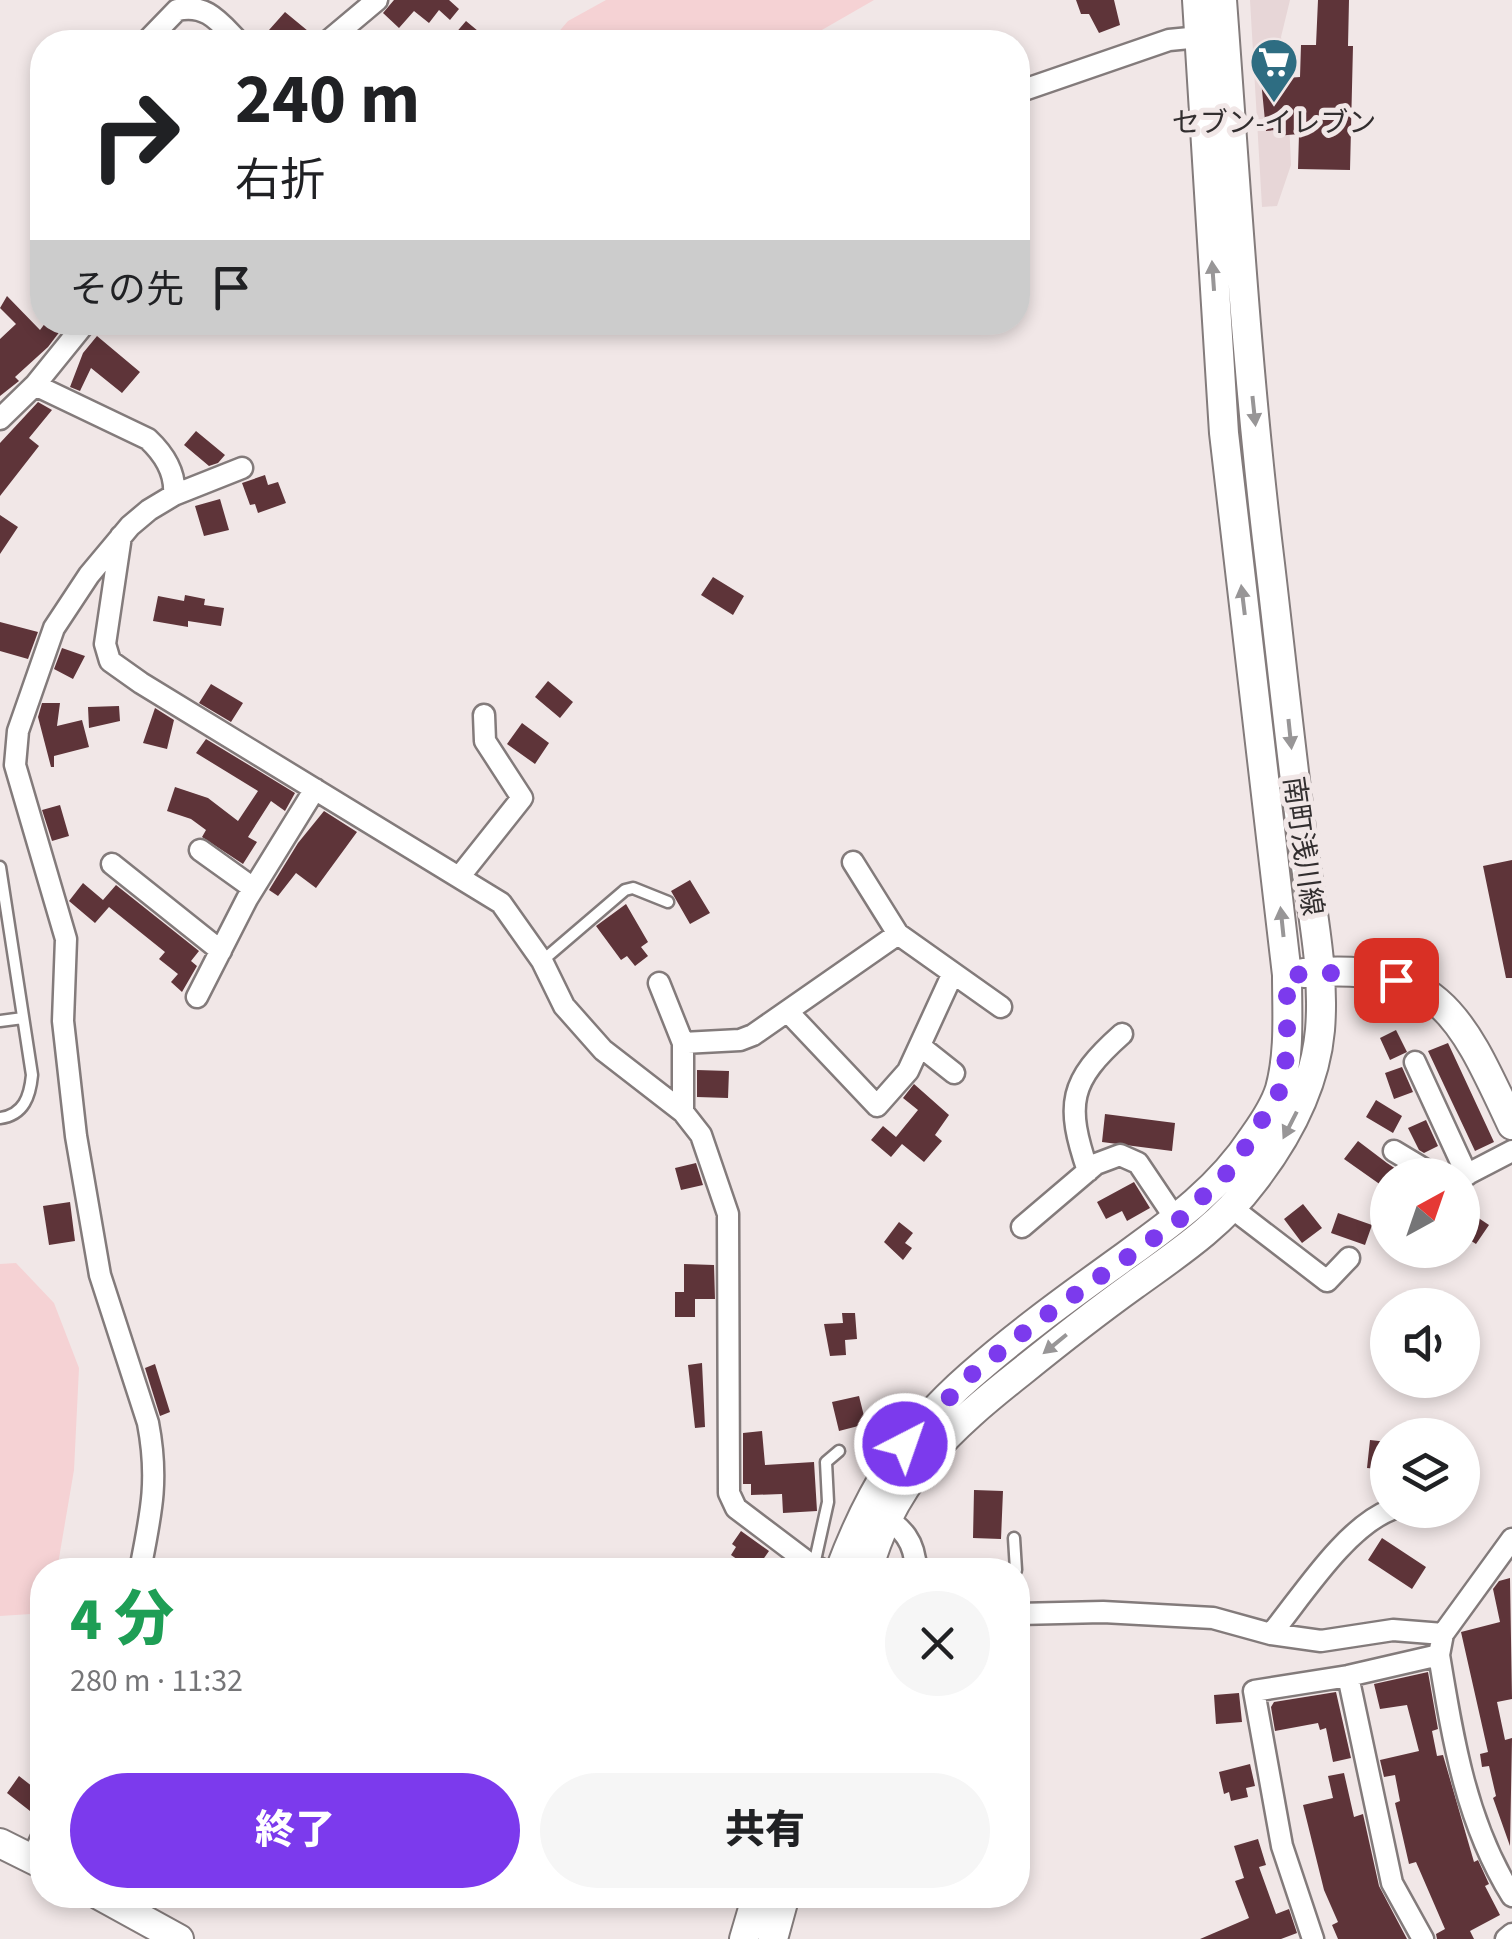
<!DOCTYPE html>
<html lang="ja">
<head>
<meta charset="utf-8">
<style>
  body { margin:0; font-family:"Source Sans 3","Noto Sans JP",sans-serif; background:#f6f6f6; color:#202124; height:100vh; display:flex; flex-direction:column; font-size:38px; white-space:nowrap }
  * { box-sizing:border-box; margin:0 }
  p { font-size:32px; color:#757577 }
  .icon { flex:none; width:55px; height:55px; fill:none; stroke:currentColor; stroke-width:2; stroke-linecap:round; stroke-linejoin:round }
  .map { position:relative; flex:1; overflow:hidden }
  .sheet { position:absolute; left:30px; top:1558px; width:1000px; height:350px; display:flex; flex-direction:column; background:#fff; border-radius:40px; box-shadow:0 5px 15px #0003 }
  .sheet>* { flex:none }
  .top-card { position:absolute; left:30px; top:30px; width:1000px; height:305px; border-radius:40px; box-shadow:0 5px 15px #0003; background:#fff; color:#202124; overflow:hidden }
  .needle { width:65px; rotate:40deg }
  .tools { position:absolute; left:1370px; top:1158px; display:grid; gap:20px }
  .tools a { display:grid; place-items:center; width:110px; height:110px; border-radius:50%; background:#fff; box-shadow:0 5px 15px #0003; font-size:50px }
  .pin { position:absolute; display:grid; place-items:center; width:85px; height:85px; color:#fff; margin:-42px; border-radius:20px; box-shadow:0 5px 15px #0006 }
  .me { position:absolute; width:110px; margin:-55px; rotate:41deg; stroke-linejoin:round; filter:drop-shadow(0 0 8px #0008) }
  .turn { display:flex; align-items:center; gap:35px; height:210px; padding:0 40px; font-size:45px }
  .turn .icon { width:130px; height:130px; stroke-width:2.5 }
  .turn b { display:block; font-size:70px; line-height:85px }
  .then { display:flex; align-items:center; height:95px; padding:0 40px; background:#0003; gap:20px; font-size:38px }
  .round { display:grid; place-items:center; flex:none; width:105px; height:105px; border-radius:52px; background:#f6f6f6 }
  .head { display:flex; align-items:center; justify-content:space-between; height:170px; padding:0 40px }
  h1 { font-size:60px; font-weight:800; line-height:75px; color:#1e9e55 }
  .primary-button { display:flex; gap:20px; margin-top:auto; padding:20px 40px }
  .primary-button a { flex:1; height:115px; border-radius:60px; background:#7c3aed; color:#fff; font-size:40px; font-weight:800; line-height:115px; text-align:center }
  .primary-button a+a { background:#f6f6f6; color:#202124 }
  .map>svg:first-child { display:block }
  .built { fill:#e7d6d7 }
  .green { fill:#f5d2d4 }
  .building { fill:#5e3439 }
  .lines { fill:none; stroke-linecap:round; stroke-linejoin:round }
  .lane-casing { stroke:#837b7b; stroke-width:15 }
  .street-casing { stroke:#837b7b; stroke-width:25 }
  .secondary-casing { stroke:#837b7b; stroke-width:32 }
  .lane { stroke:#fff; stroke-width:10 }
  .street { stroke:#fff; stroke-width:20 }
  .secondary { stroke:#fff; stroke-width:28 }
  .oneway { fill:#989697 }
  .route { stroke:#7c3aed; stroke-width:18; stroke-dasharray:0 32.4 }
  .labels { text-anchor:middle; stroke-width:10; stroke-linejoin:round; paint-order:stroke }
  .poi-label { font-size:28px; fill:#322e2f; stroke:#f1e7e7 }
  .street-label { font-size:28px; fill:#322e2f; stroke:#f1e7e7 }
</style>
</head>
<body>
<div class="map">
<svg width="1512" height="1939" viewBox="0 0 1512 1939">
  <rect width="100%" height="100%" fill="#f1e7e7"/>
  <path class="built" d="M 1250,0 L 1290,0 L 1281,37 L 1287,75 L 1291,165 L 1277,206 L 1262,207 Z"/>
  <path class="green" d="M 606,0 L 874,0 L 801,42 L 550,42 L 568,21 Z
    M 16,1263 L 54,1303 L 79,1368 L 74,1470 L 57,1570 L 42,1570 L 42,1597 L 31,1614 L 0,1616 L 0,1264 Z"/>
  <path class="building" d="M 394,0 L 449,0 L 459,9 L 450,20 L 439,10 L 429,23 L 414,11 L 399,28 L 383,13 Z
    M 1076,0 L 1114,0 L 1120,25 L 1099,33 L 1089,14 L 1081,14 Z
    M 1318,0 L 1349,0 L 1348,46 L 1353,46 L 1350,170 L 1298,169 L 1299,134 L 1276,136 L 1276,130 L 1266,131 L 1261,80 L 1300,77 L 1301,45 L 1316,45 Z
    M 285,12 L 308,31 L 298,42 L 284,42 L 269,30 Z
    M 466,21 L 478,31 L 469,42 L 448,42 Z
    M 7,296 L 40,330 L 46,322 L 67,322 L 48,347 L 15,377 L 19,381 L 0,396 L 0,339 L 16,324 L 0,308 Z
    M 97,336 L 140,372 L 122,393 L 91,368 L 80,391 L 70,387 L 83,353 Z
    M 38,402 L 52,410 L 29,438 L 39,446 L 0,496 L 0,443 Z
    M 196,431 L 225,455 L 218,463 L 209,466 L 184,445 Z
    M 265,475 L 268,485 L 278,482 L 286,503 L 258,513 L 255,504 L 250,505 L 242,483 Z
    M 220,499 L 229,530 L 204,536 L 195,506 Z
    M 0,515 L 18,527 L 0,554 Z
    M 713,577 L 744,596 L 733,615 L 701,595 Z
    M 185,595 L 205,599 L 204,605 L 224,608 L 221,626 L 188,621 L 188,627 L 153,621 L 158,596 L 184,601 Z
    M 0,622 L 38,632 L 28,659 L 0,651 Z
    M 62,648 L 85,656 L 73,679 L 54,669 Z
    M 548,681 L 573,702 L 560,718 L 535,697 Z
    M 211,684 L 243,703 L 231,722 L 199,703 Z
    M 42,703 L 60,703 L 57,726 L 82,720 L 89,747 L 54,756 L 54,767 L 51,767 L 38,717 Z
    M 119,706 L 120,721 L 89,728 L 88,707 Z
    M 155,708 L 174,720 L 167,749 L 143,743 Z
    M 522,723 L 549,743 L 535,764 L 507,744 Z
    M 206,739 L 295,793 L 285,811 L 271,801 L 248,837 L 257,842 L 243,864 L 202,837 L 206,830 L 191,819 L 167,811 L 175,787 L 208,798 L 238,821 L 258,791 L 196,753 Z
    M 60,805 L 69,836 L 52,841 L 42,810 Z
    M 324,811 L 357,832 L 316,888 L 296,873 L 278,896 L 269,890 L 298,843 Z
    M 1512,860 L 1512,978 L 1506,978 L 1483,866 Z
    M 690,880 L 710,913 L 690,924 L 671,891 Z
    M 83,883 L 103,900 L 116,885 L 199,951 L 191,961 L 197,966 L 182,992 L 171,982 L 178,974 L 159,959 L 165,952 L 109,907 L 95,923 L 69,901 Z
    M 626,904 L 648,942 L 641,947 L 648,956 L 635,966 L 627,956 L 621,960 L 596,926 Z
    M 1396,1030 L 1407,1052 L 1390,1060 L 1380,1038 Z
    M 1448,1043 L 1494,1142 L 1475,1151 L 1428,1051 Z
    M 1402,1067 L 1413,1092 L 1394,1099 L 1385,1073 Z
    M 697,1070 L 729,1071 L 728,1098 L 697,1097 Z
    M 914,1084 L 949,1115 L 935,1135 L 942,1141 L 924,1162 L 902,1144 L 891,1157 L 871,1140 L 883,1126 L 896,1137 L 918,1110 L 903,1098 Z
    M 1376,1100 L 1402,1116 L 1393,1133 L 1366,1117 Z
    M 1105,1114 L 1175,1123 L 1172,1151 L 1102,1142 Z
    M 1426,1120 L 1438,1146 L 1424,1153 L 1419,1150 L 1408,1128 Z
    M 1358,1141 L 1387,1163 L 1405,1175 L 1388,1175 L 1388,1190 L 1344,1159 Z
    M 696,1163 L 703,1185 L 681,1190 L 675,1168 Z
    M 1134,1182 L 1150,1208 L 1127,1221 L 1122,1211 L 1106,1219 L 1097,1202 Z
    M 70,1202 L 75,1241 L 49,1245 L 43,1206 Z
    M 1303,1204 L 1322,1228 L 1302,1243 L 1284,1219 Z
    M 1462,1207 L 1489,1225 L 1476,1244 L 1462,1235 Z
    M 1338,1213 L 1372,1225 L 1365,1245 L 1331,1233 Z
    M 899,1222 L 913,1233 L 905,1243 L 912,1248 L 903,1260 L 884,1242 Z
    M 684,1264 L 714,1265 L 715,1299 L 695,1299 L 695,1317 L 675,1317 L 675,1292 L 684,1292 Z
    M 842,1313 L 855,1313 L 857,1339 L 845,1340 L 846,1355 L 830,1356 L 824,1324 L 843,1323 Z
    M 702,1363 L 705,1427 L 695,1428 L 688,1365 Z
    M 155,1364 L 170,1412 L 160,1416 L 145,1368 Z
    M 859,1396 L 866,1424 L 839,1431 L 832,1402 Z
    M 762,1431 L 765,1465 L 814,1462 L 817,1511 L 783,1513 L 782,1494 L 751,1495 L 751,1484 L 743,1484 L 743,1433 Z
    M 1370,1440 L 1388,1442 L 1388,1470 L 1367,1468 Z
    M 974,1490 L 1003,1491 L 1001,1539 L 973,1538 Z
    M 741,1531 L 769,1551 L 760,1564 L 757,1562 L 751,1569 L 731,1555 L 736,1547 L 732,1544 Z
    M 1382,1538 L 1426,1567 L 1412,1589 L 1368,1560 Z
    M 1510,1578 L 1512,1699 L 1497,1702 L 1505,1740 L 1512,1738 L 1510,1846 L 1493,1798 L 1496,1796 L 1489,1766 L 1482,1767 L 1480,1754 L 1488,1752 L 1461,1632 L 1500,1622 L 1493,1589 L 1499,1581 Z
    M 1428,1672 L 1438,1729 L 1432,1731 L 1437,1756 L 1443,1755 L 1474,1862 L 1478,1860 L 1489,1884 L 1485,1886 L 1500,1915 L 1470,1931 L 1474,1939 L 1437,1939 L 1436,1934 L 1445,1929 L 1416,1862 L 1409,1864 L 1395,1803 L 1400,1801 L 1395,1775 L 1384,1777 L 1380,1760 L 1419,1751 L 1407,1705 L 1380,1709 L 1374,1684 Z
    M 1336,1692 L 1351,1758 L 1333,1762 L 1326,1728 L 1320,1730 L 1318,1723 L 1275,1731 L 1271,1707 L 1274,1702 Z
    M 1239,1693 L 1242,1722 L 1216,1724 L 1214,1695 Z
    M 1250,1764 L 1255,1786 L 1246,1788 L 1248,1797 L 1231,1801 L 1229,1792 L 1224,1794 L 1219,1772 Z
    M 1344,1773 L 1354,1817 L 1363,1814 L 1379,1886 L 1407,1939 L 1338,1939 L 1332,1925 L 1338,1922 L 1324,1890 L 1303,1805 L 1333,1798 L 1328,1776 Z
    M 19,1776 L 42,1794 L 30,1811 L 7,1793 Z
    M 1258,1839 L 1266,1865 L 1259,1867 L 1276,1914 L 1289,1909 L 1297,1933 L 1281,1939 L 1200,1939 L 1249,1918 L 1235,1881 L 1244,1878 L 1234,1846 Z"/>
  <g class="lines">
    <g class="lane-casing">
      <path id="lane" d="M 0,867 L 32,1075 C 30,1096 24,1115 0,1118
        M 542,961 L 625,890 L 633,888 L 668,902
        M 0,1021 L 23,1018
        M 1014,1538 L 1016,1570
        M 814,1565 L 828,1502 L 826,1462 L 839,1451"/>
    </g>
    <g class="street-casing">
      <path id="street" d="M 146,42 L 177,10 C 207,3 220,23 239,42
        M 327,42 L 377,0
        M 1018,92 L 1169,40 L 1200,37
        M 86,322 L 35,385 L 148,439 C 164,454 176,472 174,495 L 149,510 L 130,526 L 89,575 L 54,628 L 18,731 L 15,765 L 66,939 L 63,1021 L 76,1136 L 100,1275 L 148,1423 C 159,1480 151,1514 140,1570
        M 0,419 L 35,385
        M 174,495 L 242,468
        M 121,536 L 105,644 L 110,661 L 141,683 L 501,903 L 542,961 L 564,1006 L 603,1050 L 683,1112 L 701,1135 L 728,1214 L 729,1493 L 736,1508 L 810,1564 L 823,1570
        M 200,850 L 253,888
        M 853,862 L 898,934
        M 112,864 L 221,951
        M 460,876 L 522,798 L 485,741 L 484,715
        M 953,973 L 1001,1007
        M 659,983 L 683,1043
        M 197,997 L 247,899 L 315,789
        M 920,1046 L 954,1073
        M 1415,1062 L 1467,1175
        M 683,1112 L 683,1043 L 740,1040 L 753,1035 L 898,934 L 953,973 L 908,1071 L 877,1106 L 789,1013
        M 1394,1151 L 1434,1175
        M 1088,1171 C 1065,1104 1069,1081 1122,1034
        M 1462,1177 L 1512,1151
        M 1232,1208 L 1327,1281 L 1349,1258
        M 1022,1227 L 1096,1164 L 1120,1155 L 1138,1163 L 1177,1221
        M 879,1513 C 903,1528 915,1541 916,1570
        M 1018,1614 L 1103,1612 L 1213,1618 L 1271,1634 L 1321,1641 L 1393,1630 L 1443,1634
        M 1271,1634 C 1302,1596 1345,1528 1390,1510
        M 1439,1655 C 1453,1740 1466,1822 1512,1896
        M 1348,1676 L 1392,1883 L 1423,1939
        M 32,1858 L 42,1837
        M 1313,1939 L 1282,1846 L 1254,1691 L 1348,1676 L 1439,1655 L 1443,1634 L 1512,1539
        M 1506,1939 L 1512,1934"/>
    </g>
    <g class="secondary-casing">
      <path id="secondary" d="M 1304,973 C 1439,961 1461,1016 1512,1125
        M 840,1570 C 870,1490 905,1433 970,1376 C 1014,1337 1062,1302 1109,1268 C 1164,1228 1216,1194 1254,1136 C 1264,1122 1275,1105 1280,1089 C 1290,1052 1287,1013 1287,975 L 1224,433 L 1197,0
        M 868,1570 C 893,1479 950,1428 1021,1372 C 1058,1342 1095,1313 1134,1285 C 1177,1254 1221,1225 1253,1182 C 1287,1138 1315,1086 1320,1030 C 1325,968 1311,907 1303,845 C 1291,752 1281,658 1270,564 C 1247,377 1236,188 1222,0
        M 0,1843 L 42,1864
        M 99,1895 L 179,1939
        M 744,1939 L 757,1895
        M 773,1939 L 785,1895"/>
    </g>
    <use href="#lane" class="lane"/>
    <use href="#street" class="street"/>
    <use href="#secondary" class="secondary"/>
  </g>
  <defs><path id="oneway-solid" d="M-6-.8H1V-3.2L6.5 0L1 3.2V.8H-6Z" transform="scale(2.5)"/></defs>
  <g class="oneway">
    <use href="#oneway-solid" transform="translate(1213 276) rotate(-94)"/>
    <use href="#oneway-solid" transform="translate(1254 411) rotate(84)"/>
    <use href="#oneway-solid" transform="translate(1243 600) rotate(-97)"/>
    <use href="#oneway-solid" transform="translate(1290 734) rotate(84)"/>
    <use href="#oneway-solid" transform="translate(1282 922) rotate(-96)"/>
    <use href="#oneway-solid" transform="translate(1290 1125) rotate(117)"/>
    <use href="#oneway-solid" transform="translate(1055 1344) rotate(141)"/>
  </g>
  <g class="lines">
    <path class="route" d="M 905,1444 L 971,1375 L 1038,1321 L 1178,1221 L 1234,1166 L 1279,1092 L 1287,1053 L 1287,975 L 1356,972 L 1396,980"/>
  </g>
  <defs>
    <g id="supermarket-pin" transform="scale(2.5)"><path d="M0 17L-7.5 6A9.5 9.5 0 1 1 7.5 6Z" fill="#2e6d82" stroke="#f1e7e7"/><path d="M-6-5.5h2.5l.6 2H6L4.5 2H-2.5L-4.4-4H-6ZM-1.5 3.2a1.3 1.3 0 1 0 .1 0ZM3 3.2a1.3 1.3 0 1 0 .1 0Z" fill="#fff"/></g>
  </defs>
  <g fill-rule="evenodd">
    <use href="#supermarket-pin" x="1274" y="62"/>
  </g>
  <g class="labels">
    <g class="poi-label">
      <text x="1274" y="132">セブン-イレブン</text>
    </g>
    <g class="street-label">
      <text transform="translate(1304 846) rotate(82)" y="10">南町浅川線</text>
    </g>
  </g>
</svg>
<div class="tools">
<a><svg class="needle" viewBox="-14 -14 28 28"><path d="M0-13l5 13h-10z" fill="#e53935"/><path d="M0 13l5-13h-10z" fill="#757577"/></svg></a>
<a><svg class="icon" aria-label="sound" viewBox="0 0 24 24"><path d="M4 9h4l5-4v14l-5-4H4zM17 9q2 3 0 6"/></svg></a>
<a><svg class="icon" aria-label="layers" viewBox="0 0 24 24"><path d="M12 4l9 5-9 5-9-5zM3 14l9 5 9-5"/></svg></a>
</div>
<div class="pin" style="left:1396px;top:980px;background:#d93025"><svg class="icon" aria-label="arrive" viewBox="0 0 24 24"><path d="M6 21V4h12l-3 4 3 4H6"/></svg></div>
<svg class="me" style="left:905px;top:1444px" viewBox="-20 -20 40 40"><circle r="17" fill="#7c3aed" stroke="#fff" stroke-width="3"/><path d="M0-11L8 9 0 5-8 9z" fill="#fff"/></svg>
<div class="top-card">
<div class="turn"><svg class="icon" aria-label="right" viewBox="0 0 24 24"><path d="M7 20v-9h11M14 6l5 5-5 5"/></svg><div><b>240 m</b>右折</div></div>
<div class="then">その先<svg class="icon" aria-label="arrive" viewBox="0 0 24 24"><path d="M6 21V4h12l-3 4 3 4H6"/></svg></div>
</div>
<section class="sheet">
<div class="head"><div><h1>4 分</h1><p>280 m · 11:32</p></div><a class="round"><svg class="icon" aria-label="close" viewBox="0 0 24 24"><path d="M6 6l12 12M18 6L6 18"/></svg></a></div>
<div class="primary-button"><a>終了</a><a>共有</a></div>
</section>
</div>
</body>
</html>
